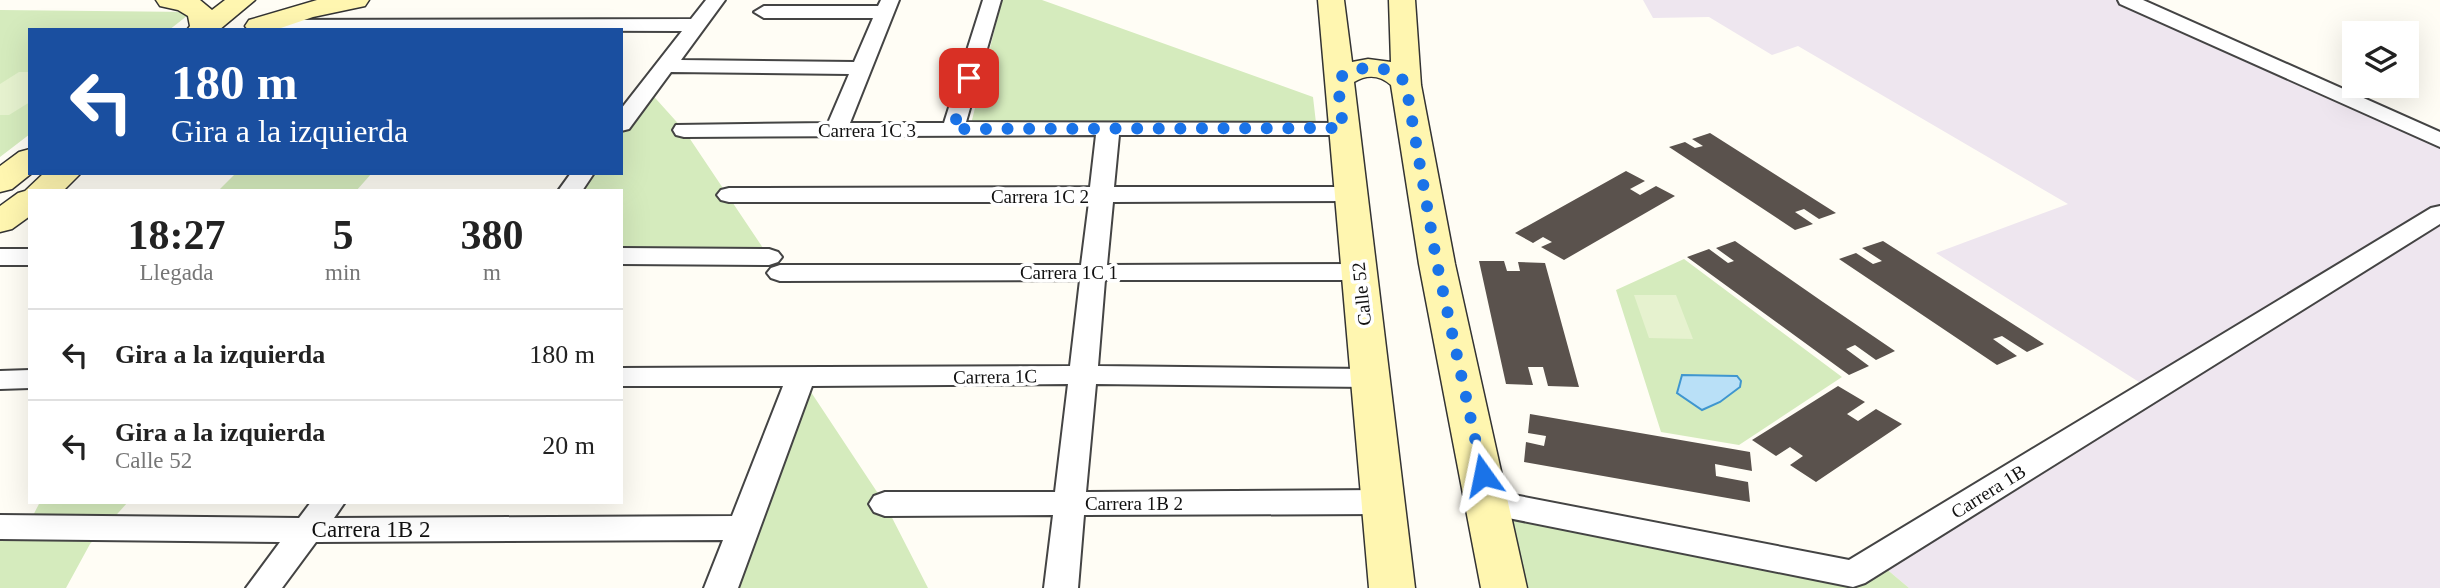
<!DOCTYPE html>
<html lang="es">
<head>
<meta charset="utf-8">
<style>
  body { margin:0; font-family:Georgia,serif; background:#f6f6f6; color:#222; height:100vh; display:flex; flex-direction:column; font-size:26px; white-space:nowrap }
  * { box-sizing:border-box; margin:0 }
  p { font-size:23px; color:#767676 }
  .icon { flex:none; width:38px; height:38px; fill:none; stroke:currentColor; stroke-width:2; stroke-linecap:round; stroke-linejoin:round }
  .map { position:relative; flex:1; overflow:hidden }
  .panel { position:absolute; left:28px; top:189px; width:595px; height:315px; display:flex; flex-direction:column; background:#fff; border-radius:0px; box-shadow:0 7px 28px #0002 }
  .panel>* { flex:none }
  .top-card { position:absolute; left:28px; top:28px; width:595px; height:147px; border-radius:0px; box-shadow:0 7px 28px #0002; background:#1a4fa0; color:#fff; overflow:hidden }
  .tools { position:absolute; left:2342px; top:21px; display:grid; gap:14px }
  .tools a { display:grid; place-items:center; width:77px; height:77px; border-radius:0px; background:#fff; box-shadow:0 7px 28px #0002; font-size:35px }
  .pin { position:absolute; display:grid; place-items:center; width:60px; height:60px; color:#fff; margin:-30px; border-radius:14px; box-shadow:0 4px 10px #0006 }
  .me { position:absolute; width:77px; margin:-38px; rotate:348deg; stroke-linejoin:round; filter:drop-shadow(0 0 5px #0008) }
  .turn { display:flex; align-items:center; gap:24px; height:147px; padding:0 28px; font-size:32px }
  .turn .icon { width:91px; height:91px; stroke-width:2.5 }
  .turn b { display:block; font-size:49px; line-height:60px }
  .eta { display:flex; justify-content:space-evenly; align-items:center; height:119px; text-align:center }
  .eta b { font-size:42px; font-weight:700; line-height:49px }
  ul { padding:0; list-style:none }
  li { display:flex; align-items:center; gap:21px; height:91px; padding:0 28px; border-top:2px solid #e0e0e0 }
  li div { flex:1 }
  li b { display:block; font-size:26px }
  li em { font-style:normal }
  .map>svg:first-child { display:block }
  .industrial { fill:#eee6ef }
  .green { fill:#d5ebbd }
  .pitch { fill:#e6f2cf }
  .water { fill:#b9e0f7; stroke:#3f96cf; stroke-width:2 }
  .building { fill:#5a524d }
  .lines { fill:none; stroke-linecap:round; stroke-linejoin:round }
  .street-casing { stroke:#444; stroke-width:4 }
  .secondary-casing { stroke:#333; stroke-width:3 }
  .street { fill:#fff; fill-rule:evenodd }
  .secondary { fill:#fff6b0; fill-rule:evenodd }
  .route { stroke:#1a73e8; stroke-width:12; stroke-dasharray:0 21.6 }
  .labels { text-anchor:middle; stroke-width:7; stroke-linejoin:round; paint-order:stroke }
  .street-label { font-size:19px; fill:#111; stroke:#fff }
  .near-street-label { font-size:23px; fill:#111; stroke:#fff }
</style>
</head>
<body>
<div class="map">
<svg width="2440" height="588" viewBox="0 0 2440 588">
  <rect width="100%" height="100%" fill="#fffdf5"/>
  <path class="industrial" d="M 1643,0 L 2127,0 L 2440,140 L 2440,588 L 1909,588 L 1877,561 L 2150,389 L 1936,253 L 2068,204 L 1798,46 L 1772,55 L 1709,17 L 1653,18 Z"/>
  <path class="green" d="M 1002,0 L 1042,0 L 1313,97 L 1316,123 L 971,124 Z
    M 0,10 L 192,12 L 169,30 L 30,30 L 30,134 L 0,157 Z
    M 648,90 L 684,130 L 769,257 L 621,256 L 621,191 L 570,191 L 583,173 L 621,173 L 621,124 Z
    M 236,173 L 372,173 L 356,191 L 218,191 Z
    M 1684,259 L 1842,377 L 1739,445 L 1661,432 L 1616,290 Z
    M 801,377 L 885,504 L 928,588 L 721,588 Z
    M 40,502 L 128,502 L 90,544 L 66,588 L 0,588 L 0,530 L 27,527 Z
    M 1488,502 L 1852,574 L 1877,561 L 1909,588 L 1504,588 Z"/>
  <path class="pitch" d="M 19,72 L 30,72 L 30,102 L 9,115 L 0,115 L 0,84 Z
    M 1634,295 L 1676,295 L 1693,339 L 1649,338 Z"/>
  <path class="water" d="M 1682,375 L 1737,376 L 1741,381 L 1740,387 L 1720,402 L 1702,410 L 1677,393 Z"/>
  <path class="building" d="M 1710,133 L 1836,213 L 1819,219 L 1804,209 L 1795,212 L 1813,224 L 1795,230 L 1669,147 L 1685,142 L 1695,148 L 1703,146 L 1692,139 Z
    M 1626,171 L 1645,181 L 1630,189 L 1640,195 L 1656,186 L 1675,196 L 1564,260 L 1541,247 L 1552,242 L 1543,237 L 1533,243 L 1515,233 Z
    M 1735,241 L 1823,302 L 1895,351 L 1876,360 L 1855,345 L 1846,349 L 1869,366 L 1849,375 L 1687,257 L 1709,249 L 1728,263 L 1734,261 L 1716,248 Z
    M 1883,241 L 2044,344 L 2027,352 L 2002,336 L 1993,339 L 2017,356 L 1997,365 L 1839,259 L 1856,253 L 1873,264 L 1882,261 L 1862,248 Z
    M 1479,261 L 1504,261 L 1507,271 L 1520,271 L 1518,262 L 1545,263 L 1579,387 L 1548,386 L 1543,367 L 1528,367 L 1533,385 L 1506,384 Z
    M 1838,386 L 1865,402 L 1847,414 L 1858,421 L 1876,409 L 1902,424 L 1816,482 L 1790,465 L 1803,456 L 1790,447 L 1776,456 L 1752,440 Z
    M 1530,414 L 1750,452 L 1752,471 L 1715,464 L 1716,476 L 1748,482 L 1750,502 L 1524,462 L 1526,442 L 1544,446 L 1546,436 L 1528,433 Z"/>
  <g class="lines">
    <g class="street-casing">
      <path id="street" d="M 706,0 L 725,0 L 681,60 L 854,62 L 873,18 L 764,18 L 754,12 L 764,6 L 878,6 L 881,0 L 899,0 L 850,123 L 944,123 L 983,0 L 1001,0 L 966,122 L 1351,123 L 1354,128 L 1351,133 L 1343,135 L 1119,135 L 1114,187 L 1350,187 L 1358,189 L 1362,194 L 1358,199 L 1350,201 L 1113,202 L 1107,265 L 1358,264 L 1367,267 L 1371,272 L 1367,277 L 1358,280 L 1105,280 L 1098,366 L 1369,369 L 1379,371 L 1383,378 L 1379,385 L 1369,387 L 1096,384 L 1086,492 L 1382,490 L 1393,494 L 1398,502 L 1393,510 L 1382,514 L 1084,515 L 1078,588 L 1044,588 L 1053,515 L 885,516 L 874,512 L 869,504 L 874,496 L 885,492 L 1055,492 L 1068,384 L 812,386 L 738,588 L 704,588 L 723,540 L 316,542 L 282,588 L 246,588 L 280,542 L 0,539 L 0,515 L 299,518 L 311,502 L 345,502 L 334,518 L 732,516 L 783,386 L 621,386 L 621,368 L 1070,366 L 1080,280 L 780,281 L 771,278 L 767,273 L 771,268 L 780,265 L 1081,265 L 1089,202 L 729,202 L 721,200 L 717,195 L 721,190 L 729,188 L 1090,187 L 1096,135 L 684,137 L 676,135 L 673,130 L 676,125 L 828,123 L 849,74 L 671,72 L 629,129 L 621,131 L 621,109 L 682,31 L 252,30 L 249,26 L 259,20 L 691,19 Z
        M 2118,0 L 2143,0 L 2440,132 L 2440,147 L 2120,4 Z
        M 571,173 L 594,173 L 582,191 L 558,191 Z
        M 2440,206 L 2440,224 L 1865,583 L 1853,587 L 1488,514 L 1477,510 L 1472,502 L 1477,494 L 1488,490 L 1849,560 L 2431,208 Z
        M 621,248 L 769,249 L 778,252 L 782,257 L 778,262 L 769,265 L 621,264 Z
        M 0,249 L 30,249 L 30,265 L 0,265 Z
        M 30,370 L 30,388 L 0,389 L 0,371 Z"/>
    </g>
    <g class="secondary-casing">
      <path id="secondary" d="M 156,0 L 200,0 L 212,10 L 225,0 L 255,0 L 219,30 L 187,30 L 190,26 L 188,16 L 178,10 L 160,6 Z
        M 317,0 L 369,0 L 365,6 L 313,17 L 275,30 L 248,30 L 245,26 L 249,20 Z
        M 1318,0 L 1344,0 L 1352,62 L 1368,59 L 1391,62 L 1389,0 L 1415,0 L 1421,85 L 1455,264 L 1527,588 L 1481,588 L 1419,264 L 1391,85 C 1380,75 1367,74 1354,82 L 1415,588 L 1369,588 Z
        M 30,149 L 32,173 L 12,189 L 0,192 L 0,166 L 19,152 Z
        M 44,173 L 81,173 L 63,191 L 30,191 L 30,216 L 12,229 L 0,232 L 0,206 L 18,193 L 25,191 Z"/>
    </g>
    <use href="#street" class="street"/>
    <use href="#secondary" class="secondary"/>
  </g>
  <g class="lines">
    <path class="route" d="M 969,78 L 953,129 L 1343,128 L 1338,85 L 1342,76 C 1360,64 1396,64 1406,85 L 1437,264 L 1483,475"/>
  </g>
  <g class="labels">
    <g class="street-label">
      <text x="867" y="137">Carrera 1C 3</text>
      <text x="1040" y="203">Carrera 1C 2</text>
      <text x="1069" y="279">Carrera 1C 1</text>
      <text transform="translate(1361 294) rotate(-96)" y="7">Calle 52</text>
      <text transform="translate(995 376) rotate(-1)" y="7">Carrera 1C</text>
      <text transform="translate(1988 491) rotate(-32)" y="7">Carrera 1B</text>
      <text x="1134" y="510">Carrera 1B 2</text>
    </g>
    <g class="near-street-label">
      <text x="371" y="537">Carrera 1B 2</text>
    </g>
  </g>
</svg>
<div class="tools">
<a><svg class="icon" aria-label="layers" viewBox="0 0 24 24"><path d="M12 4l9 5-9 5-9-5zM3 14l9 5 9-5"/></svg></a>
</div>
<div class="pin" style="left:969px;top:78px;background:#d93025"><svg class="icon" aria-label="arrive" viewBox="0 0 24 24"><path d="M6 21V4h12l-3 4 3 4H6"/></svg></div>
<svg class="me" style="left:1483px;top:475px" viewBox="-20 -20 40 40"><path d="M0-17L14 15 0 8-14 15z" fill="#1a73e8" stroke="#fff" stroke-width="4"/></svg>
<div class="top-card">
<div class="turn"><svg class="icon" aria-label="left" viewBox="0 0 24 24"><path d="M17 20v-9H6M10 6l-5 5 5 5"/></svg><div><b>180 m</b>Gira a la izquierda</div></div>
</div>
<section class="panel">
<div class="eta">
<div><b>18:27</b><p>Llegada</p></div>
<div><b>5</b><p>min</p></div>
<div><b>380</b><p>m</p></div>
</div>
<ul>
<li><svg class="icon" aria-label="left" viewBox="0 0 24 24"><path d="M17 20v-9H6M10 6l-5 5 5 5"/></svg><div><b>Gira a la izquierda</b></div><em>180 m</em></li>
<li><svg class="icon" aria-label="left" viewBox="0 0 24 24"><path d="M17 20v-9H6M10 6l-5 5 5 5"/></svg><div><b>Gira a la izquierda</b><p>Calle 52</p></div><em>20 m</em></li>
</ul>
</section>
</div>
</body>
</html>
